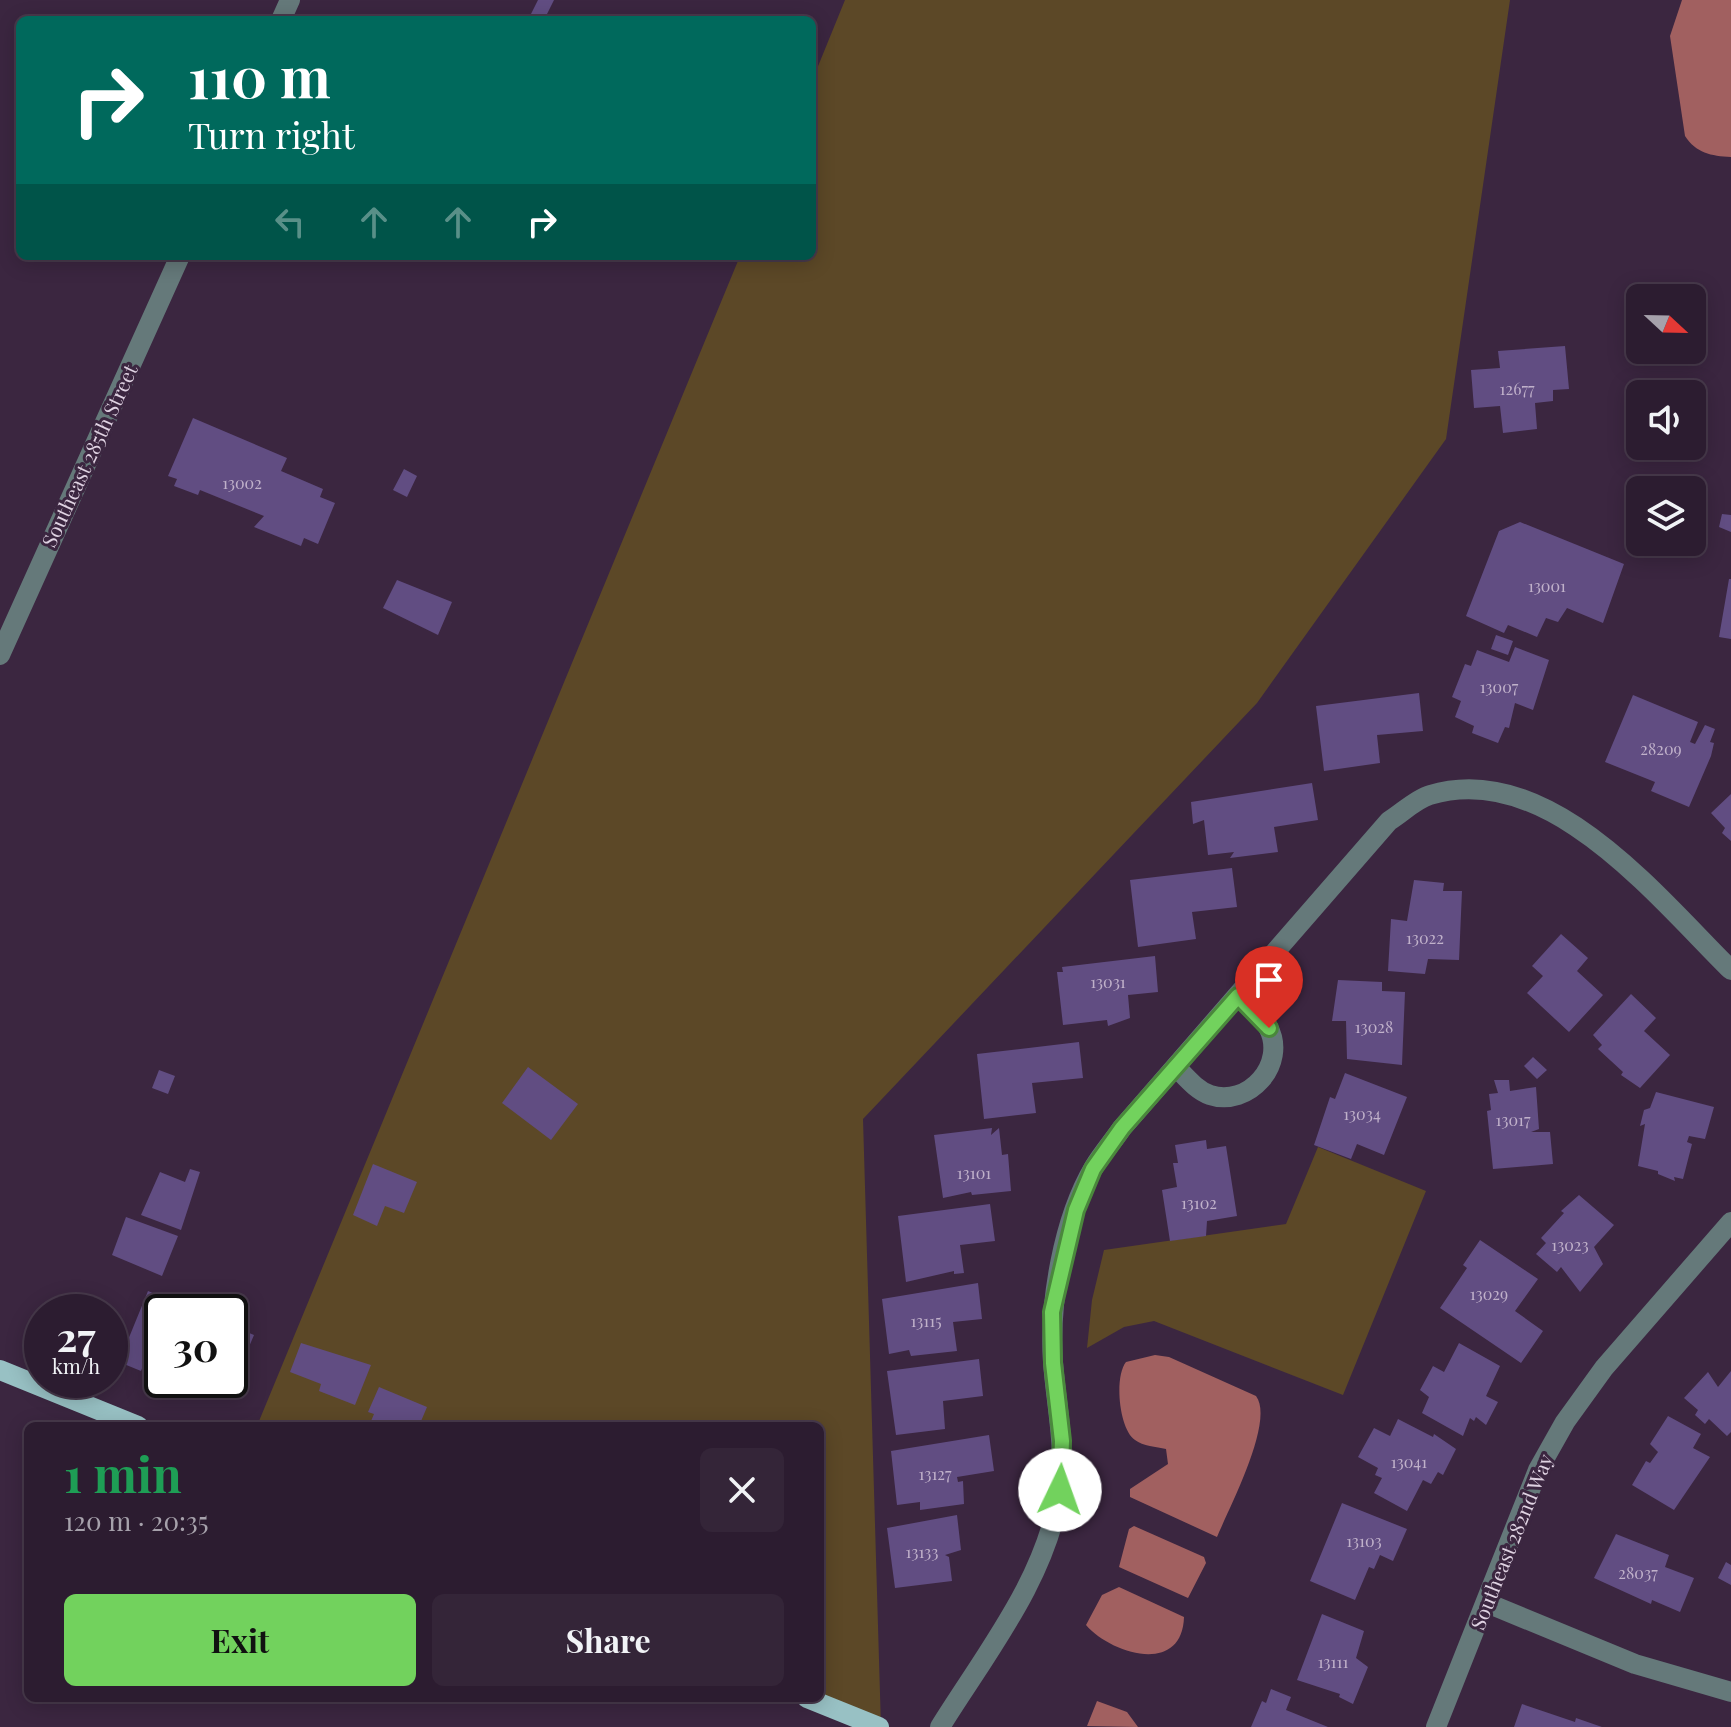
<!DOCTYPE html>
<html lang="en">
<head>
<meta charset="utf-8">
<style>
  body { margin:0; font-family:"Playfair Display",serif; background:#342538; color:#f1f3f6; height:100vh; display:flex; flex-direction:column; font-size:30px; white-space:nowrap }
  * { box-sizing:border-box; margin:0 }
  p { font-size:26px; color:#a6a1ab }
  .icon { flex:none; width:44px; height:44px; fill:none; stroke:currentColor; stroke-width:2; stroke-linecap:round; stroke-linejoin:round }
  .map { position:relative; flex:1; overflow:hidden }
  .drawer { position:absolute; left:24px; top:1422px; width:800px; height:280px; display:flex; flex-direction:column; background:#2c1c30; border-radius:12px; box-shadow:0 4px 20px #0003,0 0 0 2px #483a4c }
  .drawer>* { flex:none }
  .hud { position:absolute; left:16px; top:16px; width:800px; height:244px; border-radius:12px; box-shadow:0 4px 20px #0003,0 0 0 2px #483a4c; background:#00695c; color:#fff; overflow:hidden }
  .needle { width:52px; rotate:112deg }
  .tools { position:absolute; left:1626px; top:284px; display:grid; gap:16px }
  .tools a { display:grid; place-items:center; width:80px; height:80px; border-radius:12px; background:#2c1c30; box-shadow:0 4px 20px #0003,0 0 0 2px #483a4c; font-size:40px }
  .speed { position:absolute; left:24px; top:1294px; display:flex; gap:16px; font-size:40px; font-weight:700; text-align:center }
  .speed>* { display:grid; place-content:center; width:104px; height:104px; border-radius:50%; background:#2c1c30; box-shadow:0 4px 20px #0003,0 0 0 2px #483a4c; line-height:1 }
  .speed small { font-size:20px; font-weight:400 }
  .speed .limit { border:4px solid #111; border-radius:12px; background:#fff; color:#111 }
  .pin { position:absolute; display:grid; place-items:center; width:68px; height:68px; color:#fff; margin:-82px -34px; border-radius:50% 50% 50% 0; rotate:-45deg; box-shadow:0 0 8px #0007 }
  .pin .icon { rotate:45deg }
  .me { position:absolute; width:88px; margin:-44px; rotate:3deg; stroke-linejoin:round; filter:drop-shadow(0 0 6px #0008) }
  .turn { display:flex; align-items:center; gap:28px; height:168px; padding:0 40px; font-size:36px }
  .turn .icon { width:104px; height:104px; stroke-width:2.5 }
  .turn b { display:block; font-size:56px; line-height:68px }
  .lanes { display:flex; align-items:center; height:76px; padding:0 40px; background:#0003; justify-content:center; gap:40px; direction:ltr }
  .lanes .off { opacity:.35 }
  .round { display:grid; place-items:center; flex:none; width:84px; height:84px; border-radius:12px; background:#342538 }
  .overview { display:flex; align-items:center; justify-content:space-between; height:136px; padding:0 40px }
  h1 { font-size:48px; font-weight:700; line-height:60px; color:#1e9e55 }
  .action { display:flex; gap:16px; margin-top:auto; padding:16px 40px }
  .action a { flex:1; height:92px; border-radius:12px; background:#72d25d; color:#111; font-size:32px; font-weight:700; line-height:92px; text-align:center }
  .action a+a { background:#342538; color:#f1f3f6 }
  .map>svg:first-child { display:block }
  .green { fill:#5c4827 }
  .water { fill:#a16060 }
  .building { fill:#614d82 }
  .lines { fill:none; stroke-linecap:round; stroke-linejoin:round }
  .minor { stroke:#65797a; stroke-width:20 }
  .major { stroke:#98c1c4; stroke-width:20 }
  .route-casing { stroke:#4a883c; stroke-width:20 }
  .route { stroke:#72d25d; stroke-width:14 }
  .labels { text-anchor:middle; stroke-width:6; stroke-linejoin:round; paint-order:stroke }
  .number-label { font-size:16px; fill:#c0b1ca }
  .street-label { font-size:20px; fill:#dfd2e2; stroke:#3b2640 }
</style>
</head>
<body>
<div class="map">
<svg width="1731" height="1727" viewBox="0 0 1731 1727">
  <rect width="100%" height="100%" fill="#3b2640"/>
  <path class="green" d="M 845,0 L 1510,0 L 1446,439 L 1257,703 L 863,1119 L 881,1727 L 820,1698 L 820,1426 L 257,1426 L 740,256 L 812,256 L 812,81 Z
    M 1318,1147 L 1426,1191 L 1343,1395 L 1154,1321 L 1124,1327 L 1087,1348 L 1092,1300 L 1104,1250 L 1286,1224 Z"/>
  <path class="water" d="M 1682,0 L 1731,0 L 1731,157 C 1711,156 1696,153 1685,136 L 1670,36 Z
    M 1155,1355 L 1169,1357 L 1256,1396 C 1275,1421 1229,1508 1217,1537 L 1130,1497 L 1130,1489 L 1168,1464 L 1166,1449 C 1156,1447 1143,1446 1135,1440 C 1119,1429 1114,1377 1126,1362 Z
    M 1134,1526 L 1204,1557 L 1206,1563 L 1188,1598 L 1119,1567 L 1129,1529 Z
    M 1119,1587 L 1184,1617 C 1182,1676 1111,1654 1086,1625 L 1102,1595 Z
    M 1097,1701 L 1127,1712 L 1138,1727 L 1087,1726 Z"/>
  <path class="building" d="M 538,0 L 554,0 L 544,20 L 528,20 Z
    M 1565,346 L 1569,389 L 1553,390 L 1553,401 L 1535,403 L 1537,429 L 1503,433 L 1500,406 L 1474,408 L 1471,370 L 1500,368 L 1498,351 Z
    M 193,418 L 287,458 L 281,471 L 323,489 L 320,497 L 335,503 L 318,544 L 304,538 L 301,546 L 254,527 L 264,516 L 200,490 L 198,495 L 174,486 L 177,479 L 168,476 Z
    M 404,469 L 417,476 L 407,497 L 393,490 Z
    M 1722,514 L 1731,515 L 1731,532 L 1719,527 Z
    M 1520,522 L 1624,564 L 1603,623 L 1567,608 L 1558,622 L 1546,618 L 1537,637 L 1508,625 L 1504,633 L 1466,616 L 1499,531 Z
    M 1729,579 L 1731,579 L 1731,639 L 1719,637 Z
    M 397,580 L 452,602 L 438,635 L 383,608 Z
    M 1496,635 L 1513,641 L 1508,655 L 1491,649 Z
    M 1515,647 L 1549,660 L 1533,710 L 1515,703 L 1509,728 L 1505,727 L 1498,743 L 1472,733 L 1474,726 L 1455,717 L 1461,701 L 1452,697 L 1465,664 L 1471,666 L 1477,650 L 1509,662 Z
    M 1419,693 L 1423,731 L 1377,735 L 1380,763 L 1324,771 L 1316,706 Z
    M 1633,695 L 1698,722 L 1690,742 L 1695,744 L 1705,725 L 1715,729 L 1710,742 L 1714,743 L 1711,756 L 1689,807 L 1651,791 L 1655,782 L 1605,762 Z
    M 1312,783 L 1318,820 L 1274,827 L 1278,852 L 1230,858 L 1234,852 L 1208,855 L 1204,820 L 1193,824 L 1191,802 Z
    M 1731,794 L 1731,841 L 1722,833 L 1725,828 L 1711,813 Z
    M 1232,868 L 1237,907 L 1192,912 L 1196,939 L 1138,947 L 1130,880 Z
    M 1414,880 L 1444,883 L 1443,891 L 1462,891 L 1459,960 L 1428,959 L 1425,974 L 1388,971 L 1391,919 L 1407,921 Z
    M 1561,934 L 1588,958 L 1577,971 L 1603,995 L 1569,1032 L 1527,993 L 1543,976 L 1532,966 Z
    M 1155,956 L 1158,992 L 1128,995 L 1130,1018 L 1108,1026 L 1107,1020 L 1063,1025 L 1057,972 L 1063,972 L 1062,967 Z
    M 1338,980 L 1382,982 L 1382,991 L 1405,992 L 1402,1065 L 1347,1059 L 1346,1021 L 1332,1021 Z
    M 1631,994 L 1656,1018 L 1644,1031 L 1670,1055 L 1640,1088 L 1621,1075 L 1623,1072 L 1598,1049 L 1602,1045 L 1593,1035 Z
    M 1079,1042 L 1083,1078 L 1032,1083 L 1036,1113 L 984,1119 L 977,1054 Z
    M 1533,1057 L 1547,1070 L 1537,1079 L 1524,1066 Z
    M 528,1067 L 578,1104 L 551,1140 L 502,1103 Z
    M 159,1070 L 175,1076 L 168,1094 L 152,1088 Z
    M 1345,1073 L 1407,1097 L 1384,1155 L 1357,1144 L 1351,1159 L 1314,1145 L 1330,1097 L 1335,1099 Z
    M 1494,1080 L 1509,1080 L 1510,1091 L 1536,1087 L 1539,1129 L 1531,1132 L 1550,1132 L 1553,1164 L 1493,1169 L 1487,1111 L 1491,1110 L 1489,1094 L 1498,1093 Z
    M 1656,1092 L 1714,1107 L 1705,1139 L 1689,1136 L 1687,1142 L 1692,1144 L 1683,1179 L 1674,1177 L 1675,1181 L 1658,1174 L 1658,1171 L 1638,1166 L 1645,1124 L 1640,1126 L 1644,1110 L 1650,1108 Z
    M 992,1128 L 991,1135 L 999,1128 L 1002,1155 L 1008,1154 L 1011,1191 L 972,1195 L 971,1192 L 943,1198 L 934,1135 Z
    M 1206,1140 L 1207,1149 L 1226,1146 L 1237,1216 L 1207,1221 L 1206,1236 L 1170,1241 L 1162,1190 L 1177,1187 L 1173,1163 L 1178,1163 L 1175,1145 Z
    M 373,1164 L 417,1182 L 404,1213 L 385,1206 L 377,1226 L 353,1215 Z
    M 190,1169 L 200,1172 L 181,1230 L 141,1215 L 160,1172 L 185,1182 Z
    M 1579,1195 L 1614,1225 L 1594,1247 L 1603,1264 L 1580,1292 L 1561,1267 L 1557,1272 L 1536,1254 L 1546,1243 L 1541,1238 L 1564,1213 L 1561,1211 Z
    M 990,1204 L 995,1241 L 960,1245 L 964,1273 L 954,1274 L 954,1271 L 906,1282 L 898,1216 Z
    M 126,1217 L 178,1236 L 162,1276 L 112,1255 Z
    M 1480,1240 L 1538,1279 L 1515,1311 L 1543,1331 L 1521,1363 L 1440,1308 L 1467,1268 L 1463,1265 Z
    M 978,1283 L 982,1319 L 953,1322 L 957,1351 L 911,1356 L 909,1350 L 889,1354 L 882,1299 Z
    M 148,1291 L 199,1312 L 162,1312 L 162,1346 L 152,1343 L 141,1371 L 119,1362 Z
    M 230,1325 L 254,1335 L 234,1382 L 230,1380 Z
    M 301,1343 L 371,1365 L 355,1405 L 319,1391 L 321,1384 L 290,1372 Z
    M 1459,1343 L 1500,1366 L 1486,1396 L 1498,1402 L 1486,1425 L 1476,1417 L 1474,1421 L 1470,1418 L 1463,1436 L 1422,1413 L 1429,1397 L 1420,1390 L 1433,1366 L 1444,1372 Z
    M 979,1359 L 983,1396 L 943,1401 L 945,1429 L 896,1435 L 887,1371 Z
    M 1731,1371 L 1731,1432 L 1727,1436 L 1709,1419 L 1705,1424 L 1695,1415 L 1698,1410 L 1684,1398 L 1708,1372 L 1718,1387 Z
    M 379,1387 L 427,1407 L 419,1426 L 369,1426 L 374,1414 L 368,1412 Z
    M 1668,1416 L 1701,1434 L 1693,1448 L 1710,1457 L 1674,1510 L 1632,1485 L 1646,1461 L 1650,1463 L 1658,1452 L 1650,1444 Z
    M 1398,1419 L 1433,1437 L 1434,1434 L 1456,1449 L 1443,1475 L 1438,1472 L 1431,1484 L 1423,1480 L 1407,1511 L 1374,1493 L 1382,1478 L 1375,1475 L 1378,1468 L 1358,1457 L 1374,1428 L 1390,1436 Z
    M 989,1435 L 994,1471 L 957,1477 L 958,1482 L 963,1481 L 964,1504 L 920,1510 L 920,1502 L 897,1505 L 891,1451 Z
    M 1342,1503 L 1407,1529 L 1393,1561 L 1380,1555 L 1374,1569 L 1369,1567 L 1355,1600 L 1310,1581 Z
    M 957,1515 L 961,1550 L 945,1555 L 949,1557 L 952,1581 L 895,1588 L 887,1528 Z
    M 1616,1534 L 1669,1555 L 1665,1567 L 1694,1578 L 1680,1612 L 1652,1600 L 1651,1604 L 1594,1578 Z
    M 1726,1562 L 1731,1565 L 1731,1585 L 1718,1578 Z
    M 1322,1614 L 1364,1631 L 1356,1658 L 1368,1667 L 1353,1704 L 1339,1697 L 1340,1694 L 1297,1680 Z
    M 1271,1689 L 1291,1697 L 1286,1710 L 1328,1727 L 1251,1727 L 1262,1701 L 1266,1703 Z
    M 1522,1704 L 1575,1722 L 1576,1718 L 1602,1727 L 1514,1727 Z"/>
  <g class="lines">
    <path class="minor" d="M 281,20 L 290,0
      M 0,655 L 180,256
      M 1176,1067 C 1186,1077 1196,1090 1210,1095 C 1248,1108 1288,1064 1268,1027 C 1262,1015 1248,1005 1238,996
      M 1487,1603 L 1635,1664 L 1731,1692
      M 940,1727 C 986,1653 1047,1578 1060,1489 C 1066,1446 1056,1405 1053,1362 C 1049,1303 1063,1219 1094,1167 C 1102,1154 1113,1141 1122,1128 L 1389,821 C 1402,813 1416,799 1430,795 C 1548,759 1657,897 1731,970
      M 1436,1727 L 1538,1470 L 1565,1422 L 1604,1368 L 1731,1222"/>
    <path class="major" d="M 0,1370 L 138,1426
      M 807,1698 L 879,1727"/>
  </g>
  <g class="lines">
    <g class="route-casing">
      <path id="route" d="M 1060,1490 L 1062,1441 L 1053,1363 L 1052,1312 L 1076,1210 L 1093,1169 L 1122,1128 L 1238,996 L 1269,1028"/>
    </g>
    <use href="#route" class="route"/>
  </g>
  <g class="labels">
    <g class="number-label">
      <text x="1517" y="395">12677</text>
      <text x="242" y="489">13002</text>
      <text x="1547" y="592">13001</text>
      <text x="1499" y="693">13007</text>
      <text x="1661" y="755">28209</text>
      <text x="1425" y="944">13022</text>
      <text x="1108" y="988">13031</text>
      <text x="1374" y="1033">13028</text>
      <text x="1362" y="1120">13034</text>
      <text x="1513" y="1126">13017</text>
      <text x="974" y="1179">13101</text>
      <text x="1199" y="1209">13102</text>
      <text x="1570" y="1251">13023</text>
      <text x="1489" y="1300">13029</text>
      <text x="926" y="1327">13115</text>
      <text x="1409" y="1468">13041</text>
      <text x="935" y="1480">13127</text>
      <text x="1364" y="1547">13103</text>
      <text x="922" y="1558">13133</text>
      <text x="1638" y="1579">28037</text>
      <text x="1333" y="1668">13111</text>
    </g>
    <g class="street-label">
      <text transform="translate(90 456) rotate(-65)" y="7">Southeast 285th Street</text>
      <text transform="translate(1512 1542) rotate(-68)" y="7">Southeast 282nd Way</text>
    </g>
  </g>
</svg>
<div class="tools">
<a><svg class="needle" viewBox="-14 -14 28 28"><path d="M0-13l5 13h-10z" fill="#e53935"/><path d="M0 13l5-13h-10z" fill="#a6a1ab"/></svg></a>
<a><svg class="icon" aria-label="sound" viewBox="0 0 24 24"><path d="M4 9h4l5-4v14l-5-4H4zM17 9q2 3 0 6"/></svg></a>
<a><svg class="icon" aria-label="layers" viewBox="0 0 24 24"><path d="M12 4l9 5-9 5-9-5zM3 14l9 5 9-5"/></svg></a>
</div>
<div class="speed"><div>27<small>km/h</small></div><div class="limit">30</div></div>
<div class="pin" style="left:1269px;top:1028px;background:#d93025"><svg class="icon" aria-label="arrive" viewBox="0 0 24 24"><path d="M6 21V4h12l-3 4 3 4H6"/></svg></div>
<svg class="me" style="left:1060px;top:1490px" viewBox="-20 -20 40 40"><circle r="19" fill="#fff"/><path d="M0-13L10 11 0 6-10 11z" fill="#72d25d"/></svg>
<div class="hud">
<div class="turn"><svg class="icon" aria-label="right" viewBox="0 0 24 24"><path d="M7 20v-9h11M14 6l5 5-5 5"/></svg><div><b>110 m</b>Turn right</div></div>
<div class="lanes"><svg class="icon off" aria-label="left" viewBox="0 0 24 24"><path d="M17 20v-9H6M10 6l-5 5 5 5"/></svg><svg class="icon off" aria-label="ahead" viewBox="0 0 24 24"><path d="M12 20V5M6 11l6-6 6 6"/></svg><svg class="icon off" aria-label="ahead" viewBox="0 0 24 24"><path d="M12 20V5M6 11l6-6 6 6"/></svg><svg class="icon" aria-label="right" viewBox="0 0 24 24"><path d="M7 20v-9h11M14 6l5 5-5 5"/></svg></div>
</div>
<section class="drawer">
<div class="overview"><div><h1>1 min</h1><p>120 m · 20:35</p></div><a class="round"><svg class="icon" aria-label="close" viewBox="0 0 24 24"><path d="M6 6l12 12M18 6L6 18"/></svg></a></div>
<div class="action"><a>Exit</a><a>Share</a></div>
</section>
</div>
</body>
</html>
